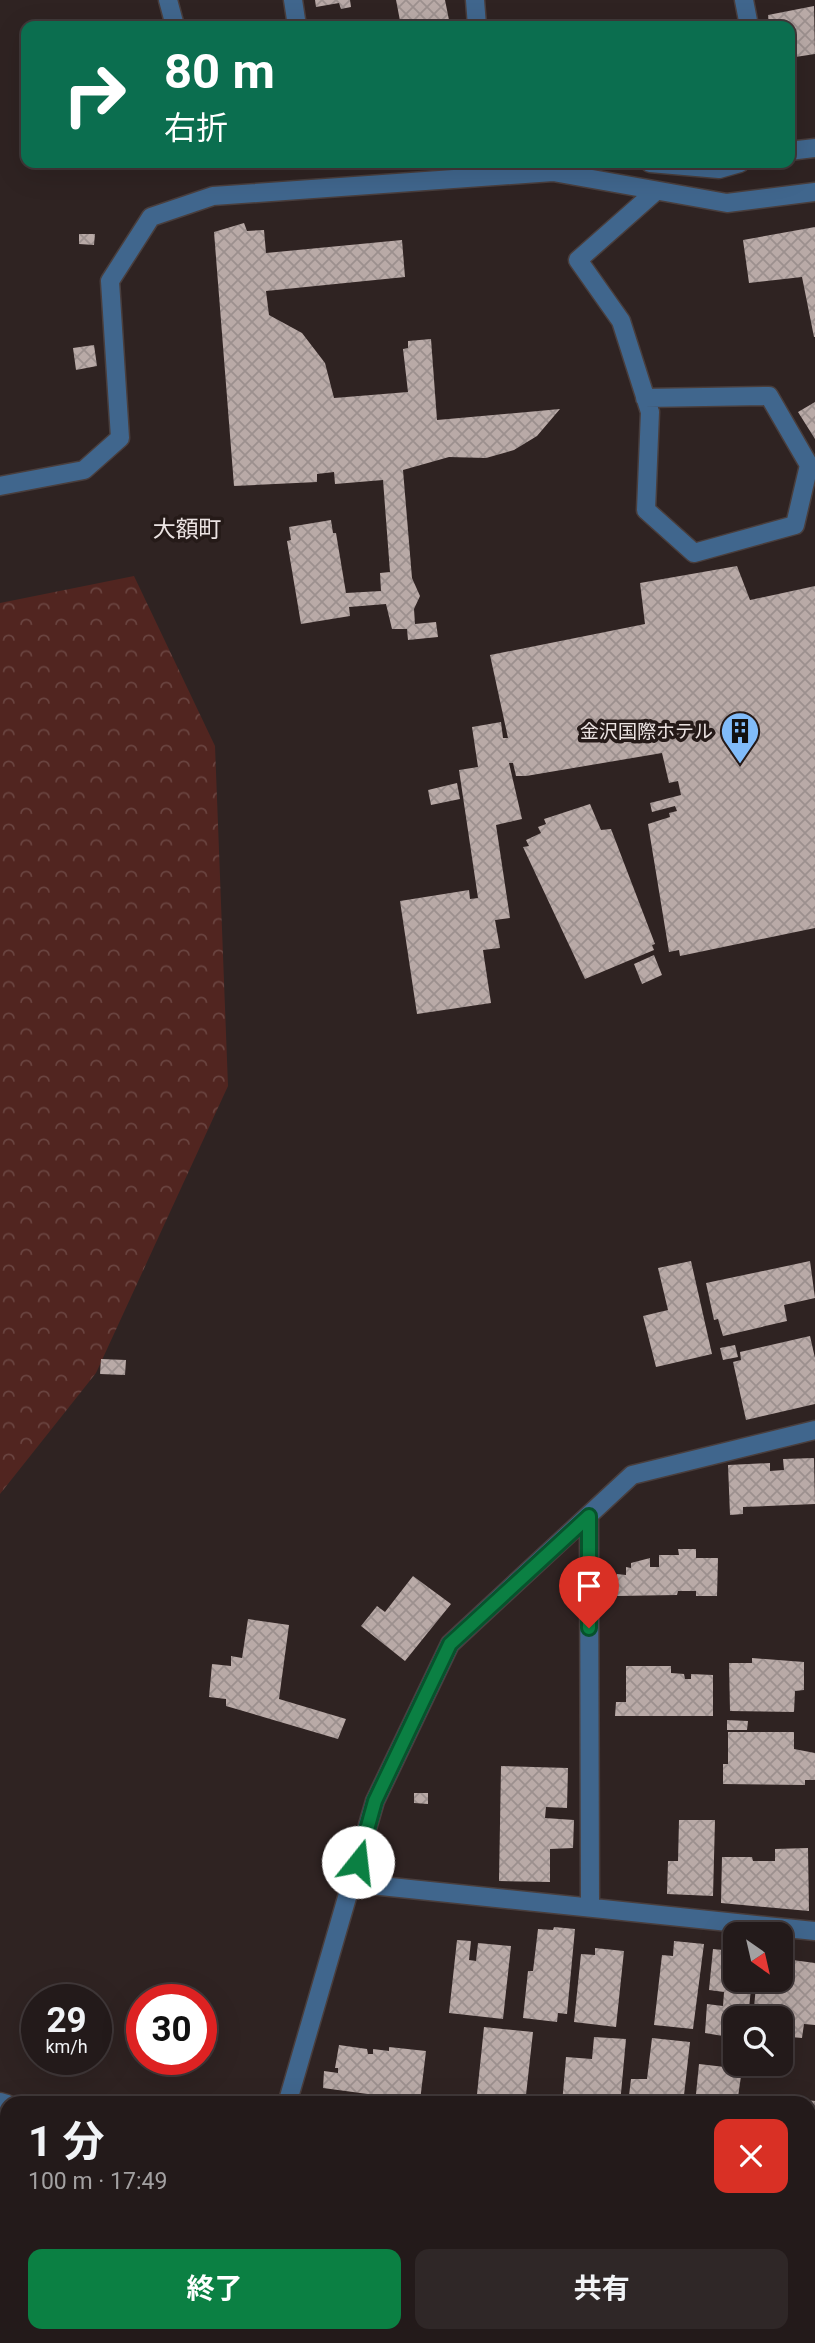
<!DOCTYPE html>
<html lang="ja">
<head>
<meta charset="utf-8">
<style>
  body { margin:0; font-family:Roboto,"Noto Sans JP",sans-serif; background:#2f2727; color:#f1f3f6; height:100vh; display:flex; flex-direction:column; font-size:26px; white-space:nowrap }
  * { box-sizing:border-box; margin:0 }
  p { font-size:23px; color:#a3a1a2 }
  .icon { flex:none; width:38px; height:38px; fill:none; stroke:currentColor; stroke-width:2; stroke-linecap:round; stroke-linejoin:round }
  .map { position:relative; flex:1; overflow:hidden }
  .drawer { position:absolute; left:0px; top:2096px; width:816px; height:247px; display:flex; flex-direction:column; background:#231a1a; border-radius:21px 21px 0 0; box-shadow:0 7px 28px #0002,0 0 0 2px #403839 }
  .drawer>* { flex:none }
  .hud { position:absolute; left:21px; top:21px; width:774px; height:147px; border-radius:14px; box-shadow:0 7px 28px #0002,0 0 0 2px #403839; background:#0b6e4f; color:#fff; overflow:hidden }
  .needle { width:46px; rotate:146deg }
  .tools { position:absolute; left:723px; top:1922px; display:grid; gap:14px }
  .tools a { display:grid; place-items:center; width:70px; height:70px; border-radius:14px; background:#231a1a; box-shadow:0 7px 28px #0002,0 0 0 2px #403839; font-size:35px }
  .speed { position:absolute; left:21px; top:1984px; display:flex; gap:14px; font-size:35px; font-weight:700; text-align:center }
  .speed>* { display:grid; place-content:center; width:91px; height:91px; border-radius:50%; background:#231a1a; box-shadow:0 7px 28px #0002,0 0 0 2px #403839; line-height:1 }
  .speed small { font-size:18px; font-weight:400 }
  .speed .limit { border:10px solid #d22; background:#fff; color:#111 }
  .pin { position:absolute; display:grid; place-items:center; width:60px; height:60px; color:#fff; margin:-72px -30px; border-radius:50% 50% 50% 0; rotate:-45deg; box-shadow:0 0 7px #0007 }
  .pin .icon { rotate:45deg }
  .me { position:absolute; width:77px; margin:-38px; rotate:16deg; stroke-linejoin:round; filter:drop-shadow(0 0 5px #0008) }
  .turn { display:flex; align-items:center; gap:24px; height:147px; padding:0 28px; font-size:32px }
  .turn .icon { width:91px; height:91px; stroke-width:2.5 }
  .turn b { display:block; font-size:49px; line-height:60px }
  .round { display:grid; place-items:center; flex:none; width:74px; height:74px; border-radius:14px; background:#2f2727 }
  .overview { display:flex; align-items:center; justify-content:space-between; height:119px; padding:0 28px }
  h1 { font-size:42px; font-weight:700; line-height:52px }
  .primary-button { display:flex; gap:14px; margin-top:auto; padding:14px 28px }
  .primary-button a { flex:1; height:80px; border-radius:14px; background:#0b8043; color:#fff; font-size:28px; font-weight:700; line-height:80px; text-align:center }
  .primary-button a+a { background:#2f2727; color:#f1f3f6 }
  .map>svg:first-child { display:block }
  .forest { fill:url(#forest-crowns) }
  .building { fill:url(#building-cross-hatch) }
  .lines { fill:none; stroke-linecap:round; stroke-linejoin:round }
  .minor-casing { stroke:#493e3d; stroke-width:21 }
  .minor { stroke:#40668d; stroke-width:18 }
  .route-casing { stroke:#07532c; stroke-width:18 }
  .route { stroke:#0b8043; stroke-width:12 }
  .labels { text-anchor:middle; stroke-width:7; stroke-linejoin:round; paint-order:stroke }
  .poi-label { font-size:19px; fill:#ebe3e2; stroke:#251a18; text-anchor:end }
  .quarter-label { font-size:23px; fill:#ebe3e2; stroke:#251a18 }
</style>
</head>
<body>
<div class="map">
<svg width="815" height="2343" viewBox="0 0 815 2343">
  <defs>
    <pattern id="forest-crowns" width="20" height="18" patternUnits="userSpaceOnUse" patternTransform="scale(1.75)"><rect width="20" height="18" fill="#512520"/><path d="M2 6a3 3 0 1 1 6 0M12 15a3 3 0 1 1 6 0" fill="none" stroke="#6a4440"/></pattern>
    <pattern id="building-cross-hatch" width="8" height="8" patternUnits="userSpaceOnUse" patternTransform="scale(1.75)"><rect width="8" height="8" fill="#b9aaa7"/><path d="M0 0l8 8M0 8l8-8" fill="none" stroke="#9c908e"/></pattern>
  </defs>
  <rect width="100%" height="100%" fill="#2f2322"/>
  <path class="forest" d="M 134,576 L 215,746 L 228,1086 L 96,1373 L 0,1494 L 0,603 Z
    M 0,2135 L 7,2137 L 7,2336 L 120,2336 L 119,2343 L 0,2343 Z"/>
  <path class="building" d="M 315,0 L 350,0 L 351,7 L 341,9 L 339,3 L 316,7 Z
    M 396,0 L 445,0 L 450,25 L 401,26 Z
    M 814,6 L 815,54 L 789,58 L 789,26 L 769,26 L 768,15 Z
    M 244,223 L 247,231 L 264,230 L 266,253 L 402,240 L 405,277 L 266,291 L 269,315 L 302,333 L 325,363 L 334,398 L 408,392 L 403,349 L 408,348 L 408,341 L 431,339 L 437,420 L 560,409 L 537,436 L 514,450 L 486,458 L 449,457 L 403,470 L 412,578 L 420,596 L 414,609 L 415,624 L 436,622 L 438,637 L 408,640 L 407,629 L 392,629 L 386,604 L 349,607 L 350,616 L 301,624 L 287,541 L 291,540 L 289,527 L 331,520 L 333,533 L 336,533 L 346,593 L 381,591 L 380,573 L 390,572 L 383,480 L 335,484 L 334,472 L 317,474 L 317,482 L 234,486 L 214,232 Z
    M 815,227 L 815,337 L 814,337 L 802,277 L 749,283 L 743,240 Z
    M 79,234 L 95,234 L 94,245 L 79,244 Z
    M 94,345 L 97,366 L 76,370 L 73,348 Z
    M 815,402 L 815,439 L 798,412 Z
    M 737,566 L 750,600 L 815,586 L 815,928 L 680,956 L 679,950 L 669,952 L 648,824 L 670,817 L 669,813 L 677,811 L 675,806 L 652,812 L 650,803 L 681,795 L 678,781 L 669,783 L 662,753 L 526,776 L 516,776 L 513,763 L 509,763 L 522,819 L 496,825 L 510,918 L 495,920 L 500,948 L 483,950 L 491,1003 L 417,1014 L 400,901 L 469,890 L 470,899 L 478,898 L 459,770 L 478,767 L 472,727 L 501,722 L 503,738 L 508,738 L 490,655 L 645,624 L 640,583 Z
    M 457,783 L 460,799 L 431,805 L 428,790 Z
    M 590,804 L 601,830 L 611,829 L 655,944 L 652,945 L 654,950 L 585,979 L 523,847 L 529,846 L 526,840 L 541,833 L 538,827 L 546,824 L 544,819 Z
    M 654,955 L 662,975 L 642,984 L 634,964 Z
    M 691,1261 L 712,1354 L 656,1367 L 643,1316 L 668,1310 L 658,1268 Z
    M 810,1261 L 815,1298 L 784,1305 L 787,1321 L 723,1336 L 718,1319 L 714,1320 L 706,1283 Z
    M 810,1336 L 815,1358 L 815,1404 L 746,1420 L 733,1362 L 741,1360 L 740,1352 Z
    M 735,1345 L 738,1357 L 723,1360 L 720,1348 Z
    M 101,1359 L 126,1360 L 125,1375 L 100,1374 Z
    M 814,1458 L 815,1504 L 743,1507 L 743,1514 L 730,1515 L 728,1465 L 770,1463 L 770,1471 L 784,1470 L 783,1459 Z
    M 678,1549 L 696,1549 L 696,1558 L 718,1558 L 717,1596 L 696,1596 L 696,1591 L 678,1591 L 677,1595 L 617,1596 L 617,1574 L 626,1575 L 626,1567 L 631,1568 L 631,1563 L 650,1558 L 650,1567 L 659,1567 L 659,1555 L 679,1555 Z
    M 413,1576 L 451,1604 L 405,1661 L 361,1626 L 377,1606 L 385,1612 Z
    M 248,1619 L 289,1625 L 279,1699 L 346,1719 L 338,1739 L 226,1706 L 226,1699 L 209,1697 L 212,1664 L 231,1666 L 231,1656 L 242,1658 Z
    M 752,1658 L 804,1662 L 804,1690 L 795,1691 L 794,1712 L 730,1711 L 729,1663 L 752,1663 Z
    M 626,1666 L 671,1666 L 671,1673 L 684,1674 L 685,1679 L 691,1679 L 691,1674 L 713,1675 L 713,1716 L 615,1716 L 616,1702 L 626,1702 Z
    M 727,1720 L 748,1721 L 747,1730 L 727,1730 Z
    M 728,1732 L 794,1732 L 794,1749 L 815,1753 L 815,1780 L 805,1780 L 805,1785 L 723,1784 L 723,1764 L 728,1764 Z
    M 501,1766 L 568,1768 L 567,1808 L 546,1807 L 545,1818 L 574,1820 L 573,1848 L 550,1849 L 550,1882 L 499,1881 Z
    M 414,1793 L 428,1793 L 428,1804 L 414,1803 Z
    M 679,1820 L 715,1820 L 713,1896 L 667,1894 L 668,1861 L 678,1861 Z
    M 808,1848 L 809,1911 L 721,1903 L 722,1857 L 752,1857 L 753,1861 L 775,1861 L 775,1849 Z
    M 554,1927 L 575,1929 L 567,2014 L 558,2013 L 557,2022 L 523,2018 L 528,1971 L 533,1971 L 538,1929 L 553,1930 Z
    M 457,1940 L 471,1941 L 469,1960 L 476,1961 L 478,1943 L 511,1946 L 503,2019 L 449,2013 Z
    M 674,1941 L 704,1944 L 693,2029 L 654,2025 L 662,1955 L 673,1956 Z
    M 595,1948 L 624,1951 L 616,2027 L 574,2022 L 581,1954 L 595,1955 Z
    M 713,1949 L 733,1951 L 735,1979 L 752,1979 L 748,2018 L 735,2018 L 735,2038 L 705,2033 L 707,2004 L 723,2006 L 724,1992 L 709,1990 Z
    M 785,1959 L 815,1963 L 815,2025 L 804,2024 L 802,2038 L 780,2036 L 780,2018 L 753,2018 L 756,1986 L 781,1988 Z
    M 484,2027 L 533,2032 L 525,2104 L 476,2104 Z
    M 594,2037 L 626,2039 L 620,2104 L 562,2104 L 566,2057 L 592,2059 Z
    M 652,2038 L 690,2042 L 683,2104 L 628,2104 L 631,2079 L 647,2079 Z
    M 339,2045 L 367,2049 L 368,2054 L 373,2054 L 373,2049 L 389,2051 L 389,2047 L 426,2051 L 420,2101 L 323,2088 L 324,2071 L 338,2073 L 338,2068 L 335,2068 Z
    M 699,2064 L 742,2069 L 737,2104 L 695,2104 Z
    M 325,2095 L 368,2099 L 367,2104 L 325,2104 Z
    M 776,2096 L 815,2101 L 812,2128 L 815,2129 L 815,2141 L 811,2140 L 810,2146 L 808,2104 L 775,2104 Z
    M 387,2336 L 478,2336 L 477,2343 L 386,2343 Z"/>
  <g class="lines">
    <g class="minor-casing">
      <path id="minor" d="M 168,0 L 175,26
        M 293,0 L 297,26
        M 475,0 L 477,26
        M 744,0 L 749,26
        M 789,151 L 815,148
        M 650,163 L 719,169 L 740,163
        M 645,398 L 769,396 L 809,465 L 795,525 L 694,553 L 646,510 L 650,412 L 621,321 L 578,260 L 656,191
        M 0,486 L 84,470 L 120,438 L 110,281 L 151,217 L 213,196 L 553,172 L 727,203 L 815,192
        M 589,1516 L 590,1907
        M 352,1883 L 815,1931
        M 0,2102 L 7,2104
        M 287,2104 L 375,1801 L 450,1644 L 632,1475 L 815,1430
        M 808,2200 L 815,2205
        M 243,2343 L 244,2336
        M 506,2343 L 507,2336"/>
    </g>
    <use href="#minor" class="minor"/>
  </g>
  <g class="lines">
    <g class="route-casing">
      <path id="route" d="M 358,1862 L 375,1801 L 450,1644 L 589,1516 L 589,1628"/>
    </g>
    <use href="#route" class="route"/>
  </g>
  <defs>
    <g id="building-pin" transform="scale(2.0125)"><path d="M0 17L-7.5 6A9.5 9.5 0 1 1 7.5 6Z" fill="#81bcfa" stroke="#251a18"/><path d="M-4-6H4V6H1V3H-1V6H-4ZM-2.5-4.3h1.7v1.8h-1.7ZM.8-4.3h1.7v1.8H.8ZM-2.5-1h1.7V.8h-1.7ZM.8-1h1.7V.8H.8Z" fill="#111"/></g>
  </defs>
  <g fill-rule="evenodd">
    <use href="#building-pin" x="740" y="731"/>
  </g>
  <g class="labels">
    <g class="poi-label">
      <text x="713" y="738">金沢国際ホテル</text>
    </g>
    <g class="quarter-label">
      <text x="187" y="537">大額町</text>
    </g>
  </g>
</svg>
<div class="tools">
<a><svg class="needle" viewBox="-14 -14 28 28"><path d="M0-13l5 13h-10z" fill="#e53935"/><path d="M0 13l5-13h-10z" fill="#a3a1a2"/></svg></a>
<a><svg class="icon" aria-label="search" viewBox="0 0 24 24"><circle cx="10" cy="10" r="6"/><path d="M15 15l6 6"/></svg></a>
</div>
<div class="speed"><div>29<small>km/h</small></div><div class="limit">30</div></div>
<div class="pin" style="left:589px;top:1628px;background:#d93025"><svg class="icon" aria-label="arrive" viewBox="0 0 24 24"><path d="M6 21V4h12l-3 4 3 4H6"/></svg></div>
<svg class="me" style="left:358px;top:1862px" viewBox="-20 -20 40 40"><circle r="19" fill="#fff"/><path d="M0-13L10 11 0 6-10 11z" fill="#0b8043"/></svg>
<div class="hud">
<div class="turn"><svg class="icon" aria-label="right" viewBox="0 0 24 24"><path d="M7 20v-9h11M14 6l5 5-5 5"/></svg><div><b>80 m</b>右折</div></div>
</div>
<section class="drawer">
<div class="overview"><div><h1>1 分</h1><p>100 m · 17:49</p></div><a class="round" style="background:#d93025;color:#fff"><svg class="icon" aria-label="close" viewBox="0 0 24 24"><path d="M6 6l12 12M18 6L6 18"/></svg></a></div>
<div class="primary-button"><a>終了</a><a>共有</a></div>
</section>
</div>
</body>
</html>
